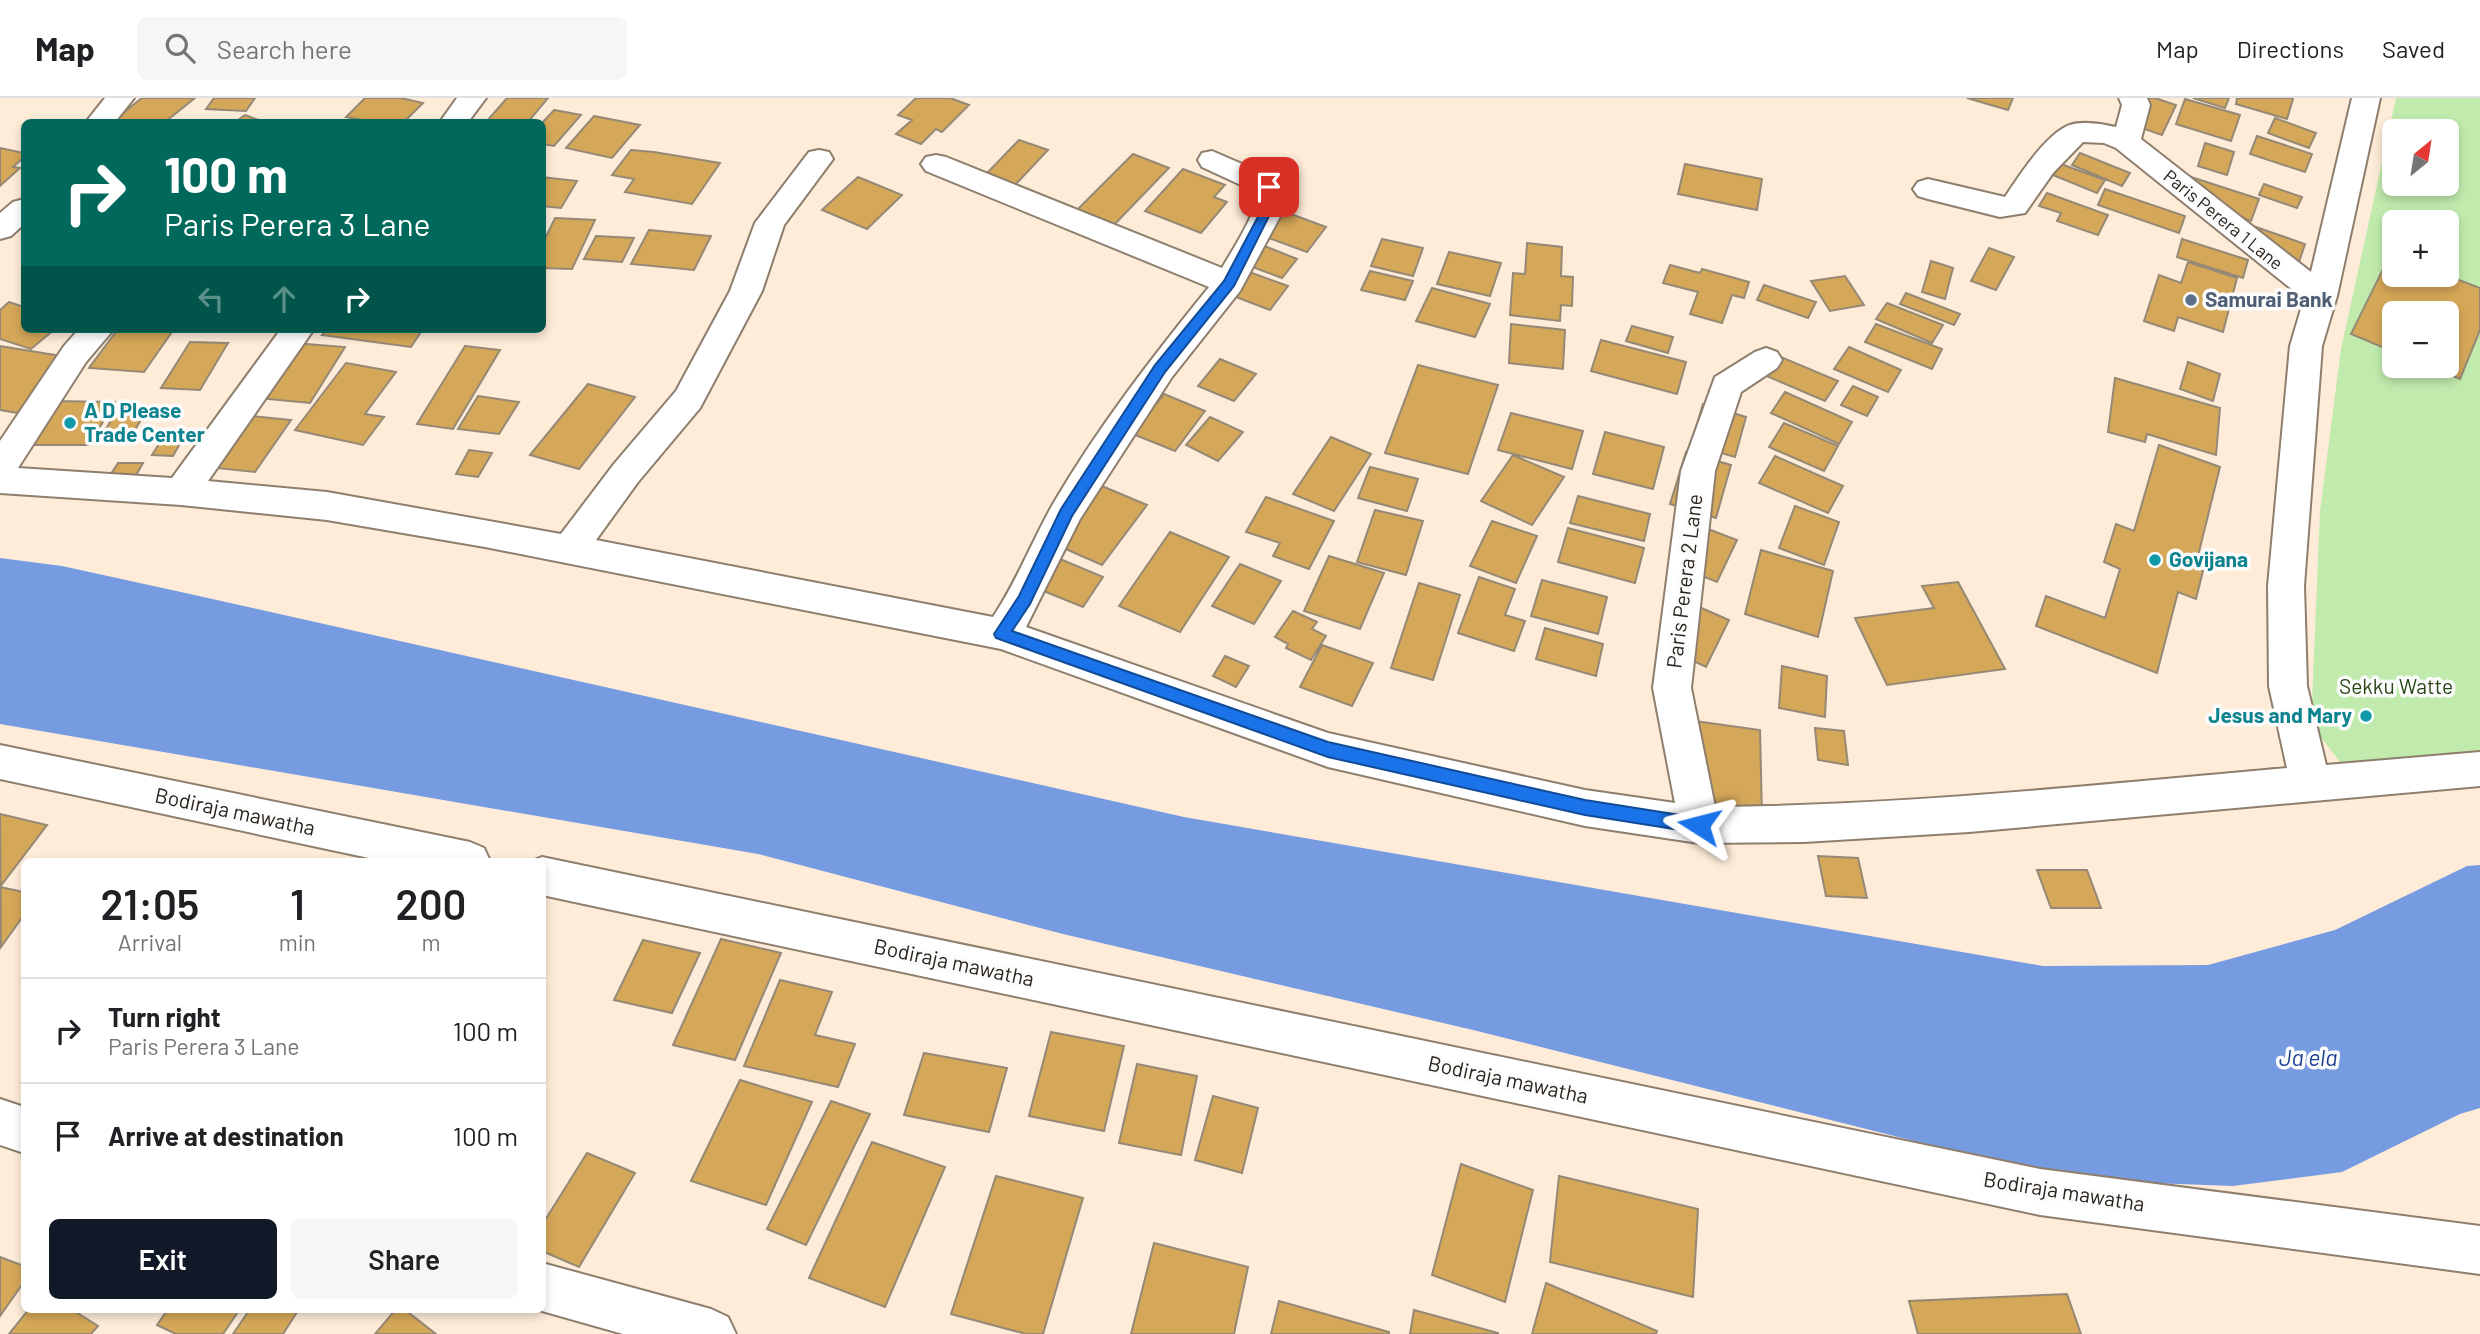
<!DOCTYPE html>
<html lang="en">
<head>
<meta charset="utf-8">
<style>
  body { margin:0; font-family:Barlow,sans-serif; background:#f6f6f6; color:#202124; height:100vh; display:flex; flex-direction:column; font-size:26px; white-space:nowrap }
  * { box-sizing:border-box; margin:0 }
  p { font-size:23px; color:#757577 }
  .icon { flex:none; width:38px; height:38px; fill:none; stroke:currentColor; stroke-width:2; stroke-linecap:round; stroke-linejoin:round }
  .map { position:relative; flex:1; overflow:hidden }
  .details { position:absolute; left:21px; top:760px; width:525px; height:455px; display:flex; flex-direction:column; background:#fff; border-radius:10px; box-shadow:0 4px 10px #0003 }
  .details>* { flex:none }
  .banner { position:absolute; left:21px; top:21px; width:525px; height:214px; border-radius:10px; box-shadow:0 4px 10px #0003; background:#00695c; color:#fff; overflow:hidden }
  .needle { width:46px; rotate:30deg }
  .buttons { position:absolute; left:2382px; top:21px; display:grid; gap:14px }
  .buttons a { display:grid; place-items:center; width:77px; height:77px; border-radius:10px; background:#fff; box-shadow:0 4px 10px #0003; font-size:35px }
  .pin { position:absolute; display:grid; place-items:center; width:60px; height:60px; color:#fff; margin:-30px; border-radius:14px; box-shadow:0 4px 10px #0006 }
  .me { position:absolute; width:77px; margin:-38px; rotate:279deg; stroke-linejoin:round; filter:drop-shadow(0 0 5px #0008) }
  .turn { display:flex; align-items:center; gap:24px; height:147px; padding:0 28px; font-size:32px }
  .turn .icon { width:91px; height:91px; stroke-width:2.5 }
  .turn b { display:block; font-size:49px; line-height:60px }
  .lanes { display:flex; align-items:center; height:66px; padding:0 28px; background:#0003; justify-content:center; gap:35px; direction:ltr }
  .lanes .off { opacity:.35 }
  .eta { display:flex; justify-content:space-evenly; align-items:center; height:119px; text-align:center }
  .eta b { font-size:42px; font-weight:600; line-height:49px }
  .action { display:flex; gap:14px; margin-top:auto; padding:14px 28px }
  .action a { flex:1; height:80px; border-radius:10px; background:#111827; color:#fff; font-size:28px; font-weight:600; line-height:80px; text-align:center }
  .action a+a { background:#f6f6f6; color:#202124 }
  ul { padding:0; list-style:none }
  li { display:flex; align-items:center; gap:21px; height:105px; padding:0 28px; border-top:2px solid #e0e0e0 }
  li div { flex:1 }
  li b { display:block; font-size:26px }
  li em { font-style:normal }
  header { display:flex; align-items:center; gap:42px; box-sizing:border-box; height:98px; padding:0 35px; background:#fff; border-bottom:2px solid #e0e0e0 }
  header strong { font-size:33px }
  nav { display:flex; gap:38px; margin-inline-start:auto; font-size:24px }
  .search { width:490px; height:63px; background:#f6f6f6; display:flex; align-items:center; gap:18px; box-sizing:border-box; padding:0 24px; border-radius:10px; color:#757577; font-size:26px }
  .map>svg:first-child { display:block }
  .green { fill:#c1ebad; fill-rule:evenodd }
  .water { fill:#779be1 }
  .building { fill:#d5a758; stroke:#958976; stroke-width:2 }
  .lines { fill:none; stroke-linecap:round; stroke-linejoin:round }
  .minor-casing { stroke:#8e7e6d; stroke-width:4 }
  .minor { fill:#fff; fill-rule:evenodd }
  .route { fill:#1a73e8; stroke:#114b97; stroke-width:2 }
  .service-dot { fill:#5c6f8a; stroke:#fcfcfc; stroke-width:2.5 }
  .culture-dot { fill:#0f9aa8; stroke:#fcfcfc; stroke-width:2.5 }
  .labels { text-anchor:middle; stroke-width:7; stroke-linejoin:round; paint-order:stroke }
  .far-street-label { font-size:18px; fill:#29231c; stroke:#fcfcfc }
  .service-label { font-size:21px; font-weight:bold; fill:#4e5e75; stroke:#fcfcfc; text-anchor:start }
  .culture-label { font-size:21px; font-weight:bold; fill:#0d838f; stroke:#fcfcfc; text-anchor:start }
  .street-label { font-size:21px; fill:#29231c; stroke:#fcfcfc }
  .park-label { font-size:21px; fill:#284716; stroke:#fcfcfc }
  .water-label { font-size:23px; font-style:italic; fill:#1b4192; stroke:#fcfcfc }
</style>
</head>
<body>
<header>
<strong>Map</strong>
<div class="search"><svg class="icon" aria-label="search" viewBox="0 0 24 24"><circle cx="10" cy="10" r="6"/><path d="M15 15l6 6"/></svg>Search here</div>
<nav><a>Map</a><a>Directions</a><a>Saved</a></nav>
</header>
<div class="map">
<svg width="2480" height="1236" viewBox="0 0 2480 1236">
  <rect width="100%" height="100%" fill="#feecd9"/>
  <path class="green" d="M 2396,0 L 2480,0 L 2480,672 L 2348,674 L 2311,627 L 2320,413 L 2341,251 ZM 2394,33 L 2446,33 L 2446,86 L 2394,86 ZM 2394,124 L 2446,124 L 2446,177 L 2394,177 ZM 2394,215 L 2446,215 L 2446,268 L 2394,268 Z"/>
  <path class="water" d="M 0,460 L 62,468 L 190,496 L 1184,719 L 2043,868 L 2208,867 L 2335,832 L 2467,768 L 2480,767 L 2480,1010 L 2460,1016 L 2342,1074 L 2233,1088 L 2069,1082 L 1473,932 L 1063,836 L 758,756 L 0,626 Z"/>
  <path class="building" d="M 142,0 L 195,0 L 165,24 L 124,24 L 114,22 Z
    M 214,0 L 255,0 L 246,13 L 206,11 Z
    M 365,0 L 401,0 L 423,5 L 404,24 L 374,24 L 346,19 Z
    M 507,0 L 548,0 L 528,24 L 486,24 Z
    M 916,0 L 950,0 L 969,7 L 942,34 L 936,31 L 921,46 L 896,36 L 912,22 L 898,17 Z
    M 1967,0 L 2013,0 L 2008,12 Z
    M 2142,0 L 2155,0 L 2176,7 L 2162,37 L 2130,26 Z
    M 2193,0 L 2229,0 L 2225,10 Z
    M 2237,0 L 2291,0 L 2293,1 L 2287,21 L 2236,6 Z
    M 2185,1 L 2240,17 L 2231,43 L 2176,26 Z
    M 554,12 L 581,17 L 554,48 L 542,46 L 542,25 Z
    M 245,17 L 264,24 L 235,24 Z
    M 594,18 L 640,27 L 612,60 L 566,50 Z
    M 2275,20 L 2316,35 L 2309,50 L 2268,35 Z
    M 2257,38 L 2312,56 L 2305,74 L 2250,56 Z
    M 1019,42 L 1048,52 L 1015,87 L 986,76 Z
    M 2205,45 L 2234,54 L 2227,77 L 2198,68 Z
    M 0,50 L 24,55 L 24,59 L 13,69 L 20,70 L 0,88 Z
    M 631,52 L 654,54 L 720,65 L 692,106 L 625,94 L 634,81 L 612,77 Z
    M 2080,55 L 2130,75 L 2122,88 L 2072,67 Z
    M 1133,56 L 1169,70 L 1111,130 L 1074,115 Z
    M 1685,66 L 1762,81 L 1757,112 L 1678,96 Z
    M 2061,66 L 2105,82 L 2097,95 L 2053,77 Z
    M 1183,71 L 1225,87 L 1214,99 L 1227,104 L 1201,135 L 1145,113 Z
    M 542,79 L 577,83 L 561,110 L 542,108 Z
    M 858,79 L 902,97 L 867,131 L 822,112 Z
    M 2191,79 L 2259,101 L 2251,123 L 2183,100 Z
    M 2264,86 L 2302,99 L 2297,110 L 2259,97 Z
    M 2105,91 L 2185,118 L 2179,135 L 2098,107 Z
    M 2047,95 L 2108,117 L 2098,137 L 2057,123 L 2061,115 L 2039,108 Z
    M 1283,113 L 1326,129 L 1307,154 L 1263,138 Z
    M 555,120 L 595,122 L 572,171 L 542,170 L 542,147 Z
    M 2253,128 L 2305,146 L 2298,167 Z
    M 649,132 L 711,138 L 694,172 L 631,166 Z
    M 596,138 L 634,140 L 622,164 L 584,161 Z
    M 1382,141 L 1423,150 L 1413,178 L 1371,168 Z
    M 2182,141 L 2248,162 L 2243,180 L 2177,159 Z
    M 1527,145 L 1562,149 L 1561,178 L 1573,179 L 1572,208 L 1561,207 L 1560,223 L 1510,217 L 1513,175 L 1525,176 Z
    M 1262,147 L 1297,161 L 1282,180 L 1247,167 Z
    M 1989,150 L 2014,159 L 1996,192 L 1971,183 Z
    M 1449,154 L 1501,165 L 1490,198 L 1437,186 Z
    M 2391,155 L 2394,156 L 2394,177 L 2446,177 L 2480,190 L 2480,232 L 2460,281 L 2428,268 L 2446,268 L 2446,215 L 2394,215 L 2394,254 L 2351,236 Z
    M 1931,163 L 1953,170 L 1945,201 L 1922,194 Z
    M 2188,164 L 2237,180 L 2223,234 L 2178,219 L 2174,233 L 2144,223 L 2159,177 L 2181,185 Z
    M 1670,167 L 1700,175 L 1702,171 L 1749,184 L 1744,200 L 1732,197 L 1722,225 L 1690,216 L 1698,194 L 1663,185 Z
    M 1241,171 L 1288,188 L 1270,212 L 1223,194 Z
    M 1370,173 L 1413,183 L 1405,202 L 1361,192 Z
    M 1845,178 L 1864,207 L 1830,213 L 1811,183 Z
    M 1764,187 L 1816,204 L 1808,220 L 1757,202 Z
    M 1432,190 L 1490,206 L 1475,239 L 1416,223 Z
    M 1906,195 L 1960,216 L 1954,227 L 1900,206 Z
    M 9,204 L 24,209 L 24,231 L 55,231 L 31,251 L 0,241 L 0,212 Z
    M 1887,205 L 1943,227 L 1932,245 L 1876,221 Z
    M 1511,226 L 1565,232 L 1563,271 L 1509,265 Z
    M 1876,226 L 1942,251 L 1932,271 L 1865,244 Z
    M 1632,228 L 1673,239 L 1668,255 L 1626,243 Z
    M 118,231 L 174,231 L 144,274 L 89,270 Z
    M 327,231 L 423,231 L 411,249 L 322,237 Z
    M 1601,242 L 1686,264 L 1677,296 L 1591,273 Z
    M 190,244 L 228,245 L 200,292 L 161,290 Z
    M 294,245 L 345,249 L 310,305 L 257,300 Z
    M 0,248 L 67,259 L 17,315 L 0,312 Z
    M 465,248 L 500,252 L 453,331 L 417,326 Z
    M 1849,249 L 1901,272 L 1888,294 L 1834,271 Z
    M 1769,254 L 1838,283 L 1825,303 L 1755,273 Z
    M 1220,261 L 1256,276 L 1234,303 L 1198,288 Z
    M 2188,264 L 2220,276 L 2213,303 L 2180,291 Z
    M 346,265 L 396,274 L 365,316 L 384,319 L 363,347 L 295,332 Z
    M 1418,267 L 1498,287 L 1468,376 L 1385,355 Z
    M 2115,280 L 2220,310 L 2216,357 L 2147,336 L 2145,344 L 2108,334 Z
    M 588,286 L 635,299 L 579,371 L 530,357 Z
    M 1853,288 L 1878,299 L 1867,318 L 1841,307 Z
    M 1785,294 L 1852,324 L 1839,346 L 1771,315 Z
    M 1164,296 L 1205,313 L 1175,353 L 1133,336 Z
    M 478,298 L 519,304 L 499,336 L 458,331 Z
    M 52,303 L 115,304 L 89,347 L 25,347 Z
    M 1703,306 L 1746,319 L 1735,359 L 1691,346 Z
    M 120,308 L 149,309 L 131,338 L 102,337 Z
    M 1511,315 L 1583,333 L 1572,371 L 1498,352 Z
    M 243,317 L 291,322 L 255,374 L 207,369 Z
    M 1210,319 L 1243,334 L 1218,363 L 1186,347 Z
    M 1784,325 L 1838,348 L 1824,373 L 1769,349 Z
    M 1605,334 L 1664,349 L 1653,391 L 1593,376 Z
    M 165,336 L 185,337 L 173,358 L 152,357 Z
    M 1331,339 L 1371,356 L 1334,413 L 1293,396 Z
    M 2159,347 L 2220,369 L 2198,458 L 2206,461 L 2196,501 L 2178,494 L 2157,575 L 2036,528 L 2046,498 L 2105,520 L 2120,471 L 2104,464 L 2116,426 L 2134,433 Z
    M 469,352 L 492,355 L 478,379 L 456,376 Z
    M 1686,354 L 1731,367 L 1716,420 L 1670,406 Z
    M 1513,357 L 1564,379 L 1532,427 L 1481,403 Z
    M 1775,358 L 1843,388 L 1828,415 L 1759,385 Z
    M 118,365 L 143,365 L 135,379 L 109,379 Z
    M 1370,369 L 1418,381 L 1407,413 L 1358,400 Z
    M 1090,383 L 1147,407 L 1102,467 L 1043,441 Z
    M 1578,398 L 1650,416 L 1644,443 L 1570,425 Z
    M 1266,399 L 1334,423 L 1309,471 L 1273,458 L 1280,445 L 1246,434 Z
    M 1795,408 L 1839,424 L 1824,467 L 1779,450 Z
    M 1375,412 L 1423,423 L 1406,477 L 1357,464 Z
    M 1492,423 L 1537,438 L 1516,485 L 1470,468 Z
    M 1690,424 L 1737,442 L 1717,484 L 1670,465 Z
    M 1568,430 L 1644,450 L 1635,485 L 1558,464 Z
    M 1170,434 L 1229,459 L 1180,534 L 1119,508 Z
    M 1761,452 L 1833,473 L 1818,539 L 1745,516 Z
    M 1048,456 L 1103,479 L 1083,509 L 1026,486 Z
    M 1329,458 L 1384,475 L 1360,531 L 1304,513 Z
    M 1240,466 L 1281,483 L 1254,526 L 1212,508 Z
    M 1479,479 L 1515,491 L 1505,517 L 1525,523 L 1514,553 L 1458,535 Z
    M 1542,482 L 1607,499 L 1598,536 L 1531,518 Z
    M 1958,484 L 2005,571 L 1887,587 L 1855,520 L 1934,510 L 1922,488 Z
    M 1419,485 L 1460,497 L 1433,582 L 1391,570 Z
    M 1681,501 L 1729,522 L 1706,569 L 1658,546 Z
    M 1293,513 L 1317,524 L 1312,531 L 1326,538 L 1311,562 L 1286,550 L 1288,546 L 1275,539 Z
    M 1545,530 L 1603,546 L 1596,578 L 1536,561 Z
    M 1322,547 L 1373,565 L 1352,608 L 1300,589 Z
    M 1225,558 L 1249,568 L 1236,589 L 1213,578 Z
    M 1782,568 L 1827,578 L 1825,619 L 1779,610 Z
    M 1688,622 L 1760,632 L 1762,719 L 1689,708 Z
    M 1815,630 L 1844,633 L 1848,667 L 1818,662 Z
    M 0,716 L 47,727 L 0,789 L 24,794 L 24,817 L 1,849 Z
    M 1818,758 L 1858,760 L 1867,800 L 1826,798 Z
    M 2037,772 L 2087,772 L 2101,810 L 2051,810 Z
    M 721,841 L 781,855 L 735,962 L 673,947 Z
    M 643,842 L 700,855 L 672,915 L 614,902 Z
    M 780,882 L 832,894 L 815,937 L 855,946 L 838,989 L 744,968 Z
    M 1051,934 L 1124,948 L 1104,1033 L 1029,1018 Z
    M 924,955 L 1007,970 L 989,1034 L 904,1017 Z
    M 1137,966 L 1197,978 L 1181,1057 L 1119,1045 Z
    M 740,982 L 812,1004 L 766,1107 L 691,1083 Z
    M 1213,998 L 1258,1010 L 1242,1075 L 1195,1062 Z
    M 831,1003 L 870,1016 L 806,1147 L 767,1131 Z
    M 872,1044 L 945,1069 L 885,1209 L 809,1180 Z
    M 587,1055 L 635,1075 L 579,1169 L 542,1153 L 542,1127 Z
    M 1461,1066 L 1533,1092 L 1505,1204 L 1432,1177 Z
    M 996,1078 L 1083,1100 L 1043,1236 L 1026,1236 L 951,1216 Z
    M 1559,1078 L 1698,1111 L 1693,1199 L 1550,1164 Z
    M 1154,1145 L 1248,1169 L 1234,1236 L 1131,1236 Z
    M 0,1159 L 24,1168 L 24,1184 L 0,1218 Z
    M 1546,1185 L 1657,1233 L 1656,1236 L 1532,1236 Z
    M 2067,1196 L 2081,1236 L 1918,1236 L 1909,1203 Z
    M 1279,1203 L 1389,1234 L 1389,1236 L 1271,1236 Z
    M 29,1211 L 71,1211 L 98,1228 L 91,1236 L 9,1236 Z
    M 168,1211 L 240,1211 L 223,1236 L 176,1236 L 157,1227 Z
    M 250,1211 L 299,1211 L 283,1236 L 233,1236 Z
    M 396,1211 L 404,1211 L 436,1236 L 375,1236 Z
    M 1414,1212 L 1498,1235 L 1498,1236 L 1410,1236 Z"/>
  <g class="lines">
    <g class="minor-casing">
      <path id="minor" d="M 105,0 L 134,0 L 115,24 L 86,24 Z
        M 457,0 L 486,0 L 468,24 L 440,24 Z
        M 2119,0 L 2147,0 L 2150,7 L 2141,41 L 2311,174 L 2352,0 L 2380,0 L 2337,198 L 2322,248 L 2304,488 L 2307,588 L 2326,667 L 2480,654 L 2480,688 L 1969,734 L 1804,744 L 1699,745 L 1585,728 L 1328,669 L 1001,551 L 485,449 L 327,422 L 181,407 L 0,395 L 0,343 L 64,248 L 79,231 L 114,231 L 86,264 L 18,370 L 172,380 L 281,231 L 314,231 L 208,383 L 327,394 L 561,436 L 614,366 L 676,293 L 730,193 L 755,125 L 809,54 L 819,52 L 829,54 L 833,61 L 784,127 L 762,193 L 700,310 L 638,384 L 596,442 L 993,519 C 1017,483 1032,443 1053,406 C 1098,329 1153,258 1209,189 L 926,73 L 921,66 L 926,59 L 936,57 L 946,59 L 1222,170 C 1231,154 1260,111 1256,94 L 1202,69 L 1198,62 L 1202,55 L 1212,53 L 1279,82 L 1287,100 L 1282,115 L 1240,193 L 1172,279 L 1080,421 L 1026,529 L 1328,635 L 1585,692 L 1675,705 L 1653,590 L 1681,373 L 1715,279 L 1755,254 L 1766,250 L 1777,254 L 1782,262 L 1777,270 L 1741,294 L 1715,373 L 1691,590 L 1715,709 C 1907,707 2097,687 2287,670 L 2269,588 L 2268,488 L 2290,248 L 2304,201 L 2116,50 L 2104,45 L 2083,44 L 2053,75 L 2025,115 L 2000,119 L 1928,101 L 1918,98 L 1913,91 L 1918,84 L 1928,81 L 2005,99 C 2019,78 2044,39 2067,28 C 2079,22 2103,26 2116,29 L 2122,7 Z
        M 24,101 L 24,126 L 11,138 L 0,141 L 0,115 L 13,104 Z
        M 0,647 L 470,744 L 484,750 L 490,763 L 383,763 L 0,681 Z
        M 542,759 L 2040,1071 L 2480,1128 L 2480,1176 L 2040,1117 L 542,797 L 542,763 L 532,763 Z
        M 0,1001 L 24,1009 L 24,1055 L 0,1047 Z
        M 542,1165 L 711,1211 L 728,1219 L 736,1236 L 623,1236 L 542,1213 L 537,1211 L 542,1211 Z"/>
    </g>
    <use href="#minor" class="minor"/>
  </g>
  <path class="route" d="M 1269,85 L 1275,89 L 1278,100 L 1234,188 L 1165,274 L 1072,418 L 1030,506 L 1012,533 L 1328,644 L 1585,702 L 1699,720 L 1705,722 L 1707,727 L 1705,733 L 1699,735 L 1585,717 L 1328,659 L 996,540 L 994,536 L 1019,498 L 1061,411 L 1155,267 L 1224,183 L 1260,115 L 1265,100 L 1263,89 Z"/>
  <circle class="service-dot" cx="2191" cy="202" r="7"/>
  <g class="culture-dot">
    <circle cx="70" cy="325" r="7"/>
    <circle cx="2155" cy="462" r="7"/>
    <circle cx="2366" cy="618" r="7"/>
  </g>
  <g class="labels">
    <g class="far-street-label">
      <text transform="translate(2223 122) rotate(39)" y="6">Paris Perera 1 Lane</text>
    </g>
    <g class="service-label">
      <text x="2205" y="209">Samurai Bank</text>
    </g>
    <g class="culture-label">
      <text x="84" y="320">A D Please<tspan x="84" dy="24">Trade Center</tspan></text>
      <text x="2169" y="469">Govijana</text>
      <text x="2352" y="625" text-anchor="end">Jesus and Mary</text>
    </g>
    <g class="street-label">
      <text transform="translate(1685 483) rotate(-83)" y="7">Paris Perera 2 Lane</text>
      <text transform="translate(235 714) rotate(12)" y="7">Bodiraja mawatha</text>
      <text transform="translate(954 865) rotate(12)" y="7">Bodiraja mawatha</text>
      <text transform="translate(1508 982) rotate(12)" y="7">Bodiraja mawatha</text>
      <text transform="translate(2064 1094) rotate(9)" y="7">Bodiraja mawatha</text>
    </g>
    <g class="park-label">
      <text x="2396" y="596">Sekku Watte</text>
    </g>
    <g class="water-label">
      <text x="2308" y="968">Ja ela</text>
    </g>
  </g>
</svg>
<div class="buttons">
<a><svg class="needle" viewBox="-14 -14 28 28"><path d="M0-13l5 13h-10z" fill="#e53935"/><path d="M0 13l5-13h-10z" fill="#757577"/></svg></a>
<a>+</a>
<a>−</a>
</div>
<div class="pin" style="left:1269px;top:89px;background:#d93025"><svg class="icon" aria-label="arrive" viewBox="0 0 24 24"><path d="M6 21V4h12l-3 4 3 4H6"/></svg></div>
<svg class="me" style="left:1699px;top:727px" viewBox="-20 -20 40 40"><path d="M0-17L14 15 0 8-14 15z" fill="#1a73e8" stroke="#fff" stroke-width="4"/></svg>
<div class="banner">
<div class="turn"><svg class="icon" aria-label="right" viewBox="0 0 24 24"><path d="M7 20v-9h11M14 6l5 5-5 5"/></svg><div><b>100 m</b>Paris Perera 3 Lane</div></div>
<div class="lanes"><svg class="icon off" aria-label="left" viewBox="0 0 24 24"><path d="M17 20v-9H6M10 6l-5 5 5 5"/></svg><svg class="icon off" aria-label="ahead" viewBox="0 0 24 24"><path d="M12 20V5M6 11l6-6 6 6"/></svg><svg class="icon" aria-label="right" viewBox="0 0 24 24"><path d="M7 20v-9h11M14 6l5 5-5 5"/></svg></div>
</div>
<section class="details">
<div class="eta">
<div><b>21:05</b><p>Arrival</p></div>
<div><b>1</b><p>min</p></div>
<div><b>200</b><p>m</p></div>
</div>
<ul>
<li><svg class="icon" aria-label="right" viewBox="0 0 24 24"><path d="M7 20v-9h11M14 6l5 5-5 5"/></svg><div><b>Turn right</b><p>Paris Perera 3 Lane</p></div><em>100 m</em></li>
<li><svg class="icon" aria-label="arrive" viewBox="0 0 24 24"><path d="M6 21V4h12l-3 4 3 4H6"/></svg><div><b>Arrive at destination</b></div><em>100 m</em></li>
</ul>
<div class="action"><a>Exit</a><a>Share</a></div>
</section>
</div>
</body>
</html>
